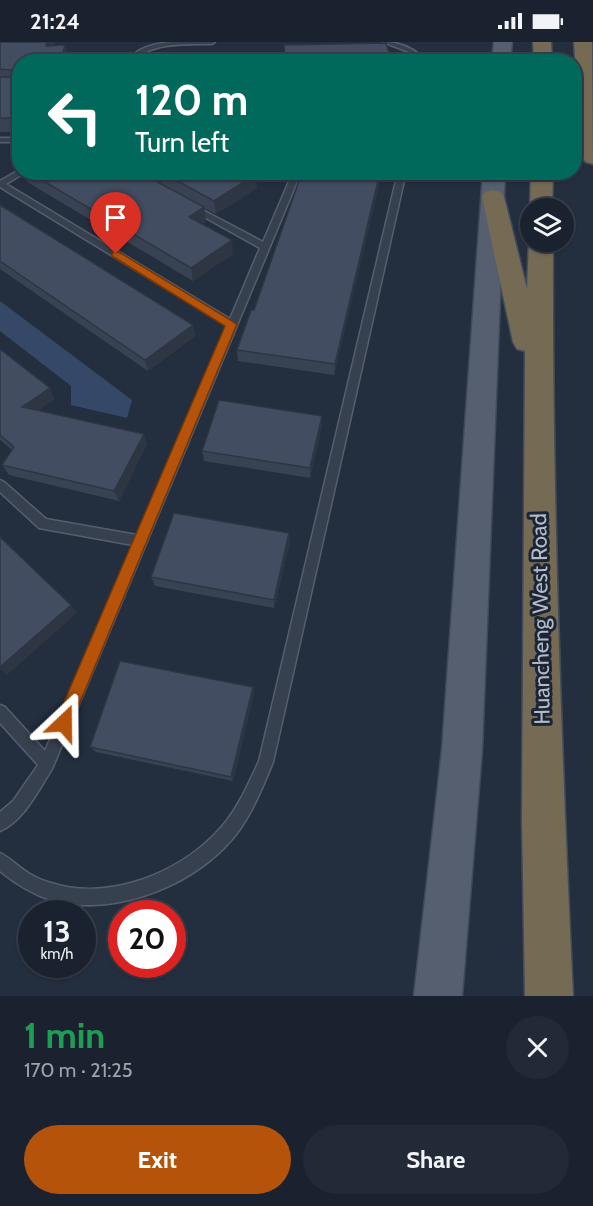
<!DOCTYPE html>
<html lang="en">
<head>
<meta charset="utf-8">
<style>
  body { margin:0; font-family:Cabin,sans-serif; background:#232a37; color:#f1f3f6; height:100vh; display:flex; flex-direction:column; font-size:22px; white-space:nowrap }
  * { box-sizing:border-box; margin:0 }
  p { font-size:20px; color:#9fa4aa }
  .icon { flex:none; width:33px; height:33px; fill:none; stroke:currentColor; stroke-width:2; stroke-linecap:round; stroke-linejoin:round }
  .map { position:relative; height:954px; overflow:hidden }
  .panel { display:flex; flex-direction:column; background:#1a222f; flex:1 }
  .panel>* { flex:none }
  .hud { position:absolute; left:12px; top:12px; width:570px; height:126px; border-radius:24px; box-shadow:0 2px 4px #0004,0 0 0 2px #383f4b; background:#00695c; color:#fff; overflow:hidden }
  .fabs { position:absolute; left:520px; top:156px; display:grid; gap:12px }
  .fabs a { display:grid; place-items:center; width:54px; height:54px; border-radius:50%; background:#1a222f; box-shadow:0 2px 4px #0004,0 0 0 2px #383f4b; font-size:30px }
  .speed { position:absolute; left:18px; top:858px; display:flex; gap:12px; font-size:30px; font-weight:700; text-align:center }
  .speed>* { display:grid; place-content:center; width:78px; height:78px; border-radius:50%; background:#1a222f; box-shadow:0 2px 4px #0004,0 0 0 2px #383f4b; line-height:1 }
  .speed small { font-size:15px; font-weight:400 }
  .speed .limit { border:9px solid #d22; background:#fff; color:#111 }
  .pin { position:absolute; display:grid; place-items:center; width:51px; height:51px; color:#fff; margin:-62px -26px; border-radius:50% 50% 50% 0; rotate:-45deg; box-shadow:0 0 6px #0007 }
  .pin .icon { rotate:45deg }
  .me { position:absolute; width:66px; margin:-33px; rotate:23deg; stroke-linejoin:round; filter:drop-shadow(0 0 4px #0008) }
  .turn { display:flex; align-items:center; gap:21px; height:126px; padding:0 24px; font-size:27px }
  .turn .icon { width:78px; height:78px; stroke-width:2.5 }
  .turn b { display:block; font-size:42px; line-height:51px }
  .round { display:grid; place-items:center; flex:none; width:63px; height:63px; border-radius:32px; background:#232a37 }
  .overview { display:flex; align-items:center; justify-content:space-between; height:102px; padding:0 24px }
  h1 { font-size:36px; font-weight:800; line-height:45px; color:#1e9e55 }
  .cta { display:flex; gap:12px; margin-top:auto; padding:12px 24px }
  .cta a { flex:1; height:69px; border-radius:36px; background:#b45309; color:#fff; font-size:24px; font-weight:800; line-height:69px; text-align:center }
  .cta a+a { background:#232a37; color:#f1f3f6 }
  .status { display:flex; justify-content:space-between; align-items:center; height:42px; padding:0 30px; background:#1a222f; direction:ltr }
  .status svg { height:16px; fill:currentColor }
  .map>svg:first-child { display:block }
  .water { fill:#354867 }
  .lines { fill:none; stroke-linecap:round; stroke-linejoin:round }
  .lane-casing { stroke:#555e6d; stroke-width:3 }
  .primary-casing { stroke:#404958; stroke-width:3 }
  .highway-casing { stroke:#424b5a; stroke-width:3 }
  .lane { fill:#37404f; fill-rule:evenodd }
  .primary { fill:#555f6f; fill-rule:evenodd }
  .highway { fill:#756a54; fill-rule:evenodd }
  .wall { fill:#394253 }
  .shaded-wall { fill:#2e3644 }
  .building { fill:#424d61; stroke:#2e3644; stroke-width:1.5 }
  .route { fill:#b45309; stroke:#753606; stroke-width:1.5 }
  .labels { text-anchor:middle; stroke-width:6; stroke-linejoin:round; paint-order:stroke }
  .street-label { font-size:22px; fill:#b3bbca; stroke:#1c2534 }
</style>
</head>
<body>
<div class="status"><b>21:24</b><svg viewBox="0 0 49 12"><path d="M0 12V9h3v3zM5 12V6h3v6zM10 12V3h3v9zM15 12V0h3v12zM26 1h20v11H26zM47 4h2v5h-2z"/></svg></div>
<div class="map">
<svg width="593" height="954" viewBox="0 0 593 954">
  <rect width="100%" height="100%" fill="#232e3f"/>
  <path class="water" d="M 0,259 L 132,358 L 127,376 L 71,363 L 71,344 L 0,289 Z"/>
  <g class="lines">
    <g class="lane-casing">
      <path id="lane" d="M 171,0 L 215,0 L 212,2 C 190,2 147,0 134,20 L 127,20 C 137,5 154,2 171,0 Z
        M 383,0 C 400,0 416,7 427,20 L 420,20 L 414,12 Z
        M 0,96 L 20,96 L 20,100 L 0,100 Z
        M 19,128 L 20,130 L 26,130 L 6,142 L 230,277 L 260,206 L 188,166 L 195,164 L 263,200 L 293,130 L 301,130 L 52,727 C 39,747 24,779 0,789 L 0,770 L 13,759 L 38,723 L 0,681 L 0,663 L 5,665 L 45,709 L 133,503 L 39,486 L 0,450 L 0,438 L 4,440 L 46,477 L 137,493 L 227,284 L 0,145 L 0,139 Z
        M 398,130 L 406,130 L 273,720 C 261,749 249,780 227,803 C 185,847 111,875 51,858 C 32,852 16,842 0,829 L 0,811 C 11,816 19,826 30,832 C 36,836 44,839 51,841 C 107,859 174,833 214,793 C 235,773 247,745 259,719 Z"/>
    </g>
    <g class="primary-casing">
      <path id="primary" d="M 494,0 L 512,0 L 510,20 L 492,20 Z
        M 483,130 L 505,130 L 482,708 L 462,954 L 414,954 L 442,708 Z"/>
    </g>
    <g class="highway-casing">
      <path id="highway" d="M 533,0 L 551,0 L 552,20 L 534,20 Z
        M 574,0 L 592,0 L 593,122 L 586,120 L 582,116 Z
        M 531,130 L 553,130 L 552,166 L 530,166 Z
        M 493,148 L 501,150 L 504,155 L 527,247 L 529,200 L 531,197 L 531,200 L 553,200 C 552,451 561,703 573,954 L 525,954 L 522,777 L 525,309 L 517,307 L 513,300 L 482,155 L 485,150 Z"/>
    </g>
    <use href="#lane" class="lane"/>
    <use href="#primary" class="primary"/>
    <use href="#highway" class="highway"/>
  </g>
  <path class="wall" d="M 0,0 L 55,1 L 54,4 L 65,3 L 68,16 L 20,20 L 20,90 L 0,90 Z
    M 23,130 L 252,130 L 257,146 L 216,172 L 204,166 L 206,179 L 202,182 L 233,212 L 193,239 L 27,140 Z
    M 313,130 L 382,130 L 334,333 L 238,319 L 237,308 L 254,268 L 314,137 Z
    M 0,163 L 193,283 L 195,294 L 148,329 L 0,227 Z
    M 0,307 L 55,357 L 38,368 L 147,402 L 119,459 L 9,433 L 2,423 L 12,408 L 0,398 Z
    M 322,374 L 322,384 L 310,436 L 204,419 L 202,409 Z
    M 289,491 L 290,500 L 274,566 L 155,544 L 151,535 Z
    M 253,645 L 254,651 L 233,739 L 96,710 L 90,705 Z"/>
  <path class="shaded-wall" d="M 47,0 L 55,0 L 55,1 L 50,17 L 46,4 Z
    M 65,3 L 68,16 L 67,20 L 60,20 Z
    M 380,130 L 382,130 L 334,333 L 335,322 Z
    M 256,132 L 257,146 L 216,172 L 214,159 Z
    M 204,165 L 206,179 L 191,188 L 189,175 Z
    M 232,198 L 233,212 L 193,239 L 191,226 Z
    M 193,283 L 195,294 L 148,329 L 145,318 Z
    M 50,346 L 55,357 L 28,376 L 22,365 Z
    M 322,374 L 322,384 L 310,436 L 310,426 Z
    M 144,392 L 147,402 L 119,459 L 114,449 Z
    M 289,491 L 290,500 L 274,566 L 274,558 Z
    M 71,563 L 77,571 L 7,633 L 0,627 L 0,625 Z
    M 253,645 L 254,651 L 233,739 L 231,735 Z"/>
  <path class="building" d="M 0,0 L 47,0 L 46,4 L 65,3 L 60,20 L 20,20 L 20,76 L 0,76 L 0,35 L 16,35 L 18,29 L 0,27 Z
    M 386,1 L 392,20 L 286,20 L 284,3 Z
    M 28,130 L 139,130 L 204,165 L 189,175 L 232,198 L 191,226 Z
    M 161,130 L 252,130 L 256,132 L 214,159 Z
    M 315,130 L 380,130 L 335,322 L 237,308 L 251,268 L 254,268 L 300,136 L 316,137 Z
    M 0,163 L 193,283 L 145,318 L 0,219 Z
    M 0,307 L 50,346 L 22,365 L 144,392 L 114,449 L 2,423 L 14,405 L 0,393 Z
    M 219,358 L 322,374 L 310,426 L 202,409 Z
    M 174,471 L 289,491 L 274,558 L 151,535 Z
    M 0,495 L 71,563 L 0,625 Z
    M 120,619 L 253,645 L 231,735 L 90,705 Z"/>
  <path class="route" d="M 112,210 L 119,210 L 237,282 L 69,687 L 64,690 L 58,687 L 55,681 L 225,284 L 112,214 Z"/>
  <g class="labels">
    <g class="street-label">
      <text transform="translate(540 577) rotate(-91)" y="8">Huancheng West Road</text>
    </g>
  </g>
</svg>
<div class="fabs">
<a><svg class="icon" aria-label="layers" viewBox="0 0 24 24"><path d="M12 4l9 5-9 5-9-5zM3 14l9 5 9-5"/></svg></a>
</div>
<div class="speed"><div>13<small>km/h</small></div><div class="limit">20</div></div>
<div class="pin" style="left:116px;top:212px;background:#d93025"><svg class="icon" aria-label="arrive" viewBox="0 0 24 24"><path d="M6 21V4h12l-3 4 3 4H6"/></svg></div>
<svg class="me" style="left:64px;top:681px" viewBox="-20 -20 40 40"><path d="M0-17L14 15 0 8-14 15z" fill="#b45309" stroke="#fff" stroke-width="4"/></svg>
<div class="hud">
<div class="turn"><svg class="icon" aria-label="left" viewBox="0 0 24 24"><path d="M17 20v-9H6M10 6l-5 5 5 5"/></svg><div><b>120 m</b>Turn left</div></div>
</div>
</div>
<section class="panel">
<div class="overview"><div><h1>1 min</h1><p>170 m · 21:25</p></div><a class="round"><svg class="icon" aria-label="close" viewBox="0 0 24 24"><path d="M6 6l12 12M18 6L6 18"/></svg></a></div>
<div class="cta"><a>Exit</a><a>Share</a></div>
</section>
</body>
</html>
